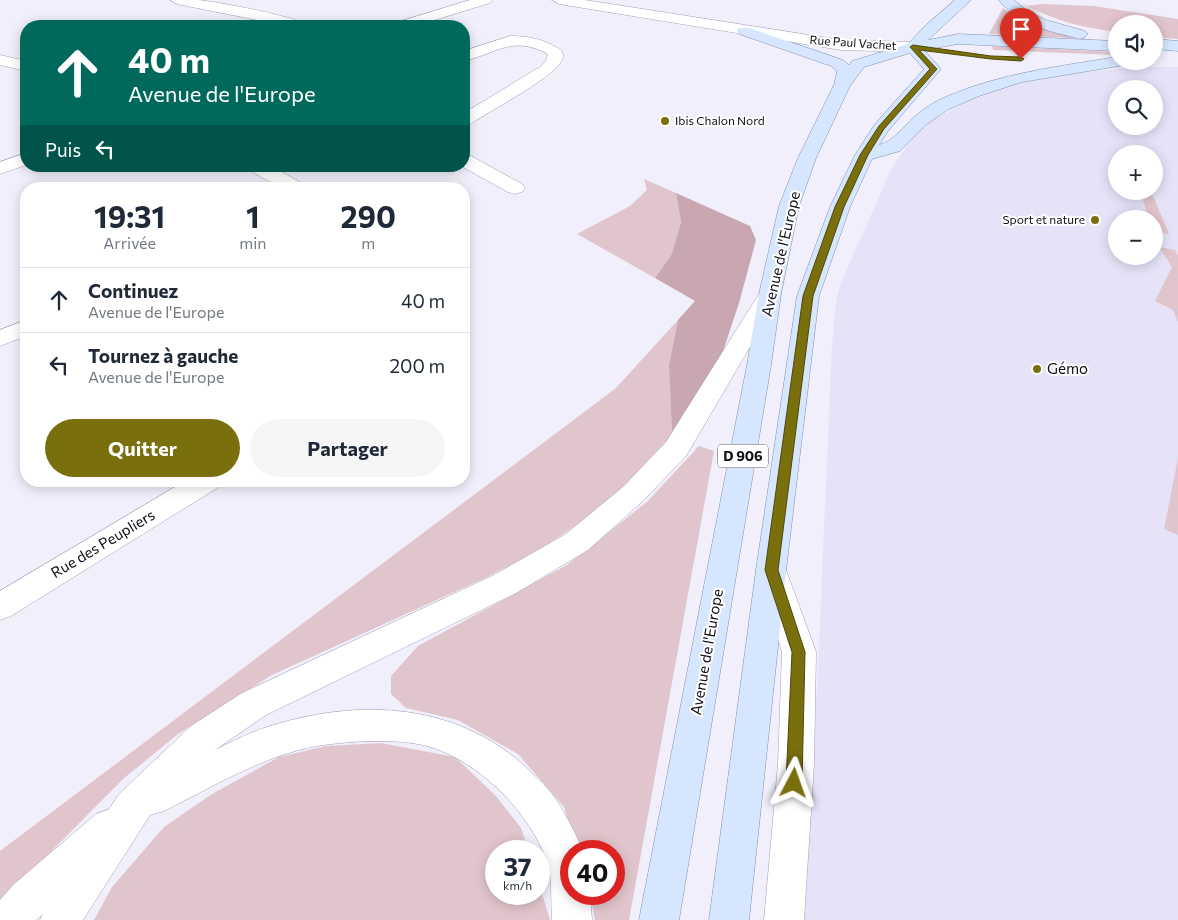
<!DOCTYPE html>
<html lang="fr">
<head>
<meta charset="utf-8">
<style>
  body { margin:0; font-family:Commissioner,sans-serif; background:#f6f6f7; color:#1f2937; height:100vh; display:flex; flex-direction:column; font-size:19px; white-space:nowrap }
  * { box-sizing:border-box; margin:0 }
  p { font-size:16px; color:#747a83 }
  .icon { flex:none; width:28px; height:28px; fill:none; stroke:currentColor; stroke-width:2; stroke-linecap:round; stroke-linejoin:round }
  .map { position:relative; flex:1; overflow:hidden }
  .sheet { position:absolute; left:20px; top:182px; width:450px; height:305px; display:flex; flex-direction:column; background:#fff; border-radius:20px; box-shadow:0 2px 12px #0003 }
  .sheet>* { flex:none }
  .banner { position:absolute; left:20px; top:20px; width:450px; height:152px; border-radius:20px; box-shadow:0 2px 12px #0003; background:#00695c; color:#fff; overflow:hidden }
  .buttons { position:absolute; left:1108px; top:15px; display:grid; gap:10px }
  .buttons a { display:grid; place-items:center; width:55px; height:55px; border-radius:50%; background:#fff; box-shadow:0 2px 12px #0003; font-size:25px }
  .speed { position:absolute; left:485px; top:840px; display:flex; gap:10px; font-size:25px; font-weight:700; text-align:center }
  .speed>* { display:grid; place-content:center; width:65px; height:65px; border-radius:50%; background:#fff; box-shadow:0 2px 12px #0003; line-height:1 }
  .speed small { font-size:12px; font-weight:400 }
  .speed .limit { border:8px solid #d22; background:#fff; color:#111 }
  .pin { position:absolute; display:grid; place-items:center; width:42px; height:42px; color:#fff; margin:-51px -21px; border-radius:50% 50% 50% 0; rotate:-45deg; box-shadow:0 0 5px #0007 }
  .pin .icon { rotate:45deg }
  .me { position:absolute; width:55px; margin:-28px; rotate:4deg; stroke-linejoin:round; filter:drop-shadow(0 0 4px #0008) }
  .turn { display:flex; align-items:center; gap:18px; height:105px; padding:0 25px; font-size:22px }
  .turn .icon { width:65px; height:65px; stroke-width:2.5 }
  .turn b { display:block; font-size:35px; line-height:42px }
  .then { display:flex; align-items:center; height:48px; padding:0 25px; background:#0003; gap:10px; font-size:19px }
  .eta { display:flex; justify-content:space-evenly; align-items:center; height:85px; text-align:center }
  .eta b { font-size:30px; font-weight:700; line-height:35px }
  .button { display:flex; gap:10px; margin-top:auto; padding:10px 25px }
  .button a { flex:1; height:58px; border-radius:30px; background:#7a6f0d; color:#fff; font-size:20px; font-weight:700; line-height:58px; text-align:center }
  .button a+a { background:#f6f6f7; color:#1f2937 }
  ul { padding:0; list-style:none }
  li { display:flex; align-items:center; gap:15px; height:65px; padding:0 25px; border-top:1px solid #e0e1e3 }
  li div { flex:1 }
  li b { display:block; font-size:19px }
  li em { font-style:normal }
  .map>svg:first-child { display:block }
  .built { fill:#e6e3f9; fill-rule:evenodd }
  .green { fill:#e1c5cc }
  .forest { fill:#c8a7b0 }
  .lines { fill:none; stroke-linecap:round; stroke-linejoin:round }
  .minor-casing { stroke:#a29eba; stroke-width:1 }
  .tertiary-casing { stroke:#a29eba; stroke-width:1 }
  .primary-casing { stroke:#7f90ad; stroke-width:1 }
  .minor { fill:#fff; fill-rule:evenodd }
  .tertiary { fill:#fff; fill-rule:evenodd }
  .primary { fill:#d6e6fe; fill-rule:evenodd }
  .route { fill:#7a6f0d; stroke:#4f4808 }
  .poi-dot { fill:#7a6f0d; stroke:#fff; stroke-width:2 }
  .labels { text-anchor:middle; stroke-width:4; stroke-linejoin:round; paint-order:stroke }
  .far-street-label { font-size:12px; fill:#0f0e17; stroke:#fff }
  .far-poi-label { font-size:12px; fill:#0f0e17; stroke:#fff; text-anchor:start }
  .shield { fill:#fff; stroke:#57565d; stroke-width:1 }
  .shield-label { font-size:14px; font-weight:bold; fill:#0f0e17 }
  .street-label { font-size:15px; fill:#0f0e17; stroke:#fff }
  .poi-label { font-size:15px; fill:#0f0e17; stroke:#fff; text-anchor:start }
</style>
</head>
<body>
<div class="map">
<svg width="1178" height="920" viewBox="0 0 1178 920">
  <rect width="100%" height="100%" fill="#f1effb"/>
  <path class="built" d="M 1138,67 L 1178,67 L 1178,920 L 783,920 L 817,691 L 832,345 L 836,301 L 841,282 L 891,170 L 912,138 L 926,124 L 973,98 L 1009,85 L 1068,74 ZM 1116,89 L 1154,89 L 1154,126 L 1116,126 ZM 1116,154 L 1154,154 L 1154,191 L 1116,191 ZM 1116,219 L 1154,219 L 1154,256 L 1116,256 Z"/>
  <path class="green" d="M 1041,4 L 1094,6 L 1178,19 L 1178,39 L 1154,37 L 1154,24 L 1116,24 L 1116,32 C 1081,27 1059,22 1027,6 Z
    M 1003,8 C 1028,26 1059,34 1088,39 L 989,34 Z
    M 992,46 L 1116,52 L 1116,55 L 993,50 Z
    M 644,179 L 676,193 L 681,222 L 673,254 L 655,278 L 577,234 L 630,206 L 647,190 Z
    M 1140,191 L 1151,191 L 1169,234 L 1154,232 L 1154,219 L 1149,219 Z
    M 1159,247 L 1175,250 L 1178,256 L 1178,322 L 1173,310 L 1155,301 L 1172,267 Z
    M 678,320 L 669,365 L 672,435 L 643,470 L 581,522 L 538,551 L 485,578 L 272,675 L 178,734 L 123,779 L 0,903 L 0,851 L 616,388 Z
    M 699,446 L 714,451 L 629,920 L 595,920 L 590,894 L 614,894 L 614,851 L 577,851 L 564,807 L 518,754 L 458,720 L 406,708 L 391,694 L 391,676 L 418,646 L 567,565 L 647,502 Z
    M 1178,458 L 1178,535 L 1164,529 Z
    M 381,743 L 455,757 L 496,796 L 521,828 L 529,851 L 496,851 L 496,894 L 539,894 L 539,883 L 550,920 L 94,920 L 112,887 L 164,827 L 212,794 L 279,757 L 326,746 Z"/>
  <path class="forest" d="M 676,193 L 750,226 L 756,240 L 739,303 L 722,354 L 672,435 L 669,365 L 678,320 L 695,301 L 655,278 L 672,254 L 681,222 Z"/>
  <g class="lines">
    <g class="minor-casing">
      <path id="minor" d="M 170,0 C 179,0 188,0 198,0 C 213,1 301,17 307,26 L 287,26 L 177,4 Z
        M 510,36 C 525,36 540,38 554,46 C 561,49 565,53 562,60 C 555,77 488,112 470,124 L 464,125 L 464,113 L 540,67 L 546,61 L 548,54 C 512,35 498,53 464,61 L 464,51 Z
        M 0,55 L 26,61 L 26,71 L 0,65 Z
        M 464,154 L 471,156 L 522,184 L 525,188 L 522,192 L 515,194 L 508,192 L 461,166 L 464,166 Z
        M 247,166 L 271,166 L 305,185 L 308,189 L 283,189 L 249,170 Z
        M 26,320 L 26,336 L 0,346 L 0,330 Z
        M 185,481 L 221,481 L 217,488 L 11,616 L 0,620 L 0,591 Z
        M 110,809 L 124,814 L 129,827 L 124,840 L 36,920 L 0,920 L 0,900 L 13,885 L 96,814 Z"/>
    </g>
    <g class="tertiary-casing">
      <path id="tertiary" d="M 470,0 L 492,0 L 490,3 L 415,26 L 393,26 L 395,23 Z
        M 552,0 L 585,0 L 841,40 L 913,42 L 918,44 L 921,47 L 918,50 L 913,52 L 841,50 L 559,4 Z
        M 26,153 L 26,165 L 0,174 L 0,162 Z
        M 770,287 L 778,289 L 781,294 L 686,456 L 643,501 L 588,550 L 516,593 L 266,715 L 215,750 C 231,742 247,734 264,728 C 358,697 461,701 534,775 C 540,781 547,787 552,794 C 563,809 576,834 583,851 L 571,851 L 571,894 L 590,894 L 592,920 L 552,920 C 551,906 552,876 548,863 C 530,813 479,760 427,746 C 397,738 348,741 317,746 C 265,755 212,787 164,811 L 150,815 L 83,920 L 40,920 L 46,906 L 119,794 L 191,726 L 242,693 L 494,575 L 566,534 L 623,487 L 666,442 L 759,294 L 762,289 Z
        M 771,558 L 782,562 L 786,570 L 816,652 L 814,764 L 804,920 L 764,920 L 778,764 L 782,652 L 756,570 L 760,562 Z"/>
    </g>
    <g class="primary-casing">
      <path id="primary" d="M 955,0 L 971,0 L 928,40 L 958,34 L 1116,41 L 1116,51 L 958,44 L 924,50 L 941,69 L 888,131 L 879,145 C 894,141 903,127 914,117 C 921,111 931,104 939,100 C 995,74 1056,67 1116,57 L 1116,61 L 1127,61 L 1125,64 L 1119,66 L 1022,82 L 979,96 L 949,109 L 927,124 L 900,151 L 872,159 L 850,207 L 819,296 L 786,570 L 749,920 L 709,920 L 756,570 L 797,296 L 830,207 L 855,155 L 875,124 L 924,69 L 910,53 L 864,67 L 850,86 L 816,158 L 799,206 L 781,294 L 771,365 L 679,920 L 639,920 L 747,365 L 759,294 L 779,206 L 798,158 L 834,85 L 837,71 L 831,66 L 739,34 L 737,31 L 739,28 L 749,28 L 843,60 L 849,65 L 852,61 L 908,44 L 926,25 Z
        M 999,0 L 1014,0 L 1026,10 L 1046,20 L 1085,31 L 1088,34 L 1085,37 L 1080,39 C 1052,32 1017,25 999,0 Z
        M 1154,39 L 1178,41 L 1178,51 L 1154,49 Z"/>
    </g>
    <use href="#minor" class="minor"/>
    <use href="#tertiary" class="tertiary"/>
    <use href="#primary" class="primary"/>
  </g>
  <path class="route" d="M 913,45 L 991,56 L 1021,57 L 1024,59 L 1021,61 L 991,59 L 919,50 L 937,69 L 884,129 L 868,155 L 844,207 L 813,296 L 778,570 L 805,652 L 802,783 L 800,788 L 794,791 L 789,788 L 786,783 L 792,652 L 765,570 L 803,296 L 835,207 L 860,155 L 879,126 L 930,69 L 910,47 Z"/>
  <g class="poi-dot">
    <circle cx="665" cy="121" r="5"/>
    <circle cx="1095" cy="220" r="5"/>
    <circle cx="1037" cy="369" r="5"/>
  </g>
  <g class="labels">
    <g class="far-street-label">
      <text transform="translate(853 43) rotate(4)" y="4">Rue Paul Vachet</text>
    </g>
    <g class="far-poi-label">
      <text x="675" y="125">Ibis Chalon Nord</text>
      <text x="1085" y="224" text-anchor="end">Sport et nature</text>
    </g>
    <rect class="shield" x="718" y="444.5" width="50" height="23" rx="4"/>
    <g class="shield-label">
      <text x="743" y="461">D 906</text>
    </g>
    <g class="street-label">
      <text transform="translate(781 254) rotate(-77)" y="5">Avenue de l'Europe</text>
      <text transform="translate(103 544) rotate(-31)" y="5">Rue des Peupliers</text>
      <text transform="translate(707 652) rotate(-80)" y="5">Avenue de l'Europe</text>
    </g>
    <g class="poi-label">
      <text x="1047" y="374">Gémo</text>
    </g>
  </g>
</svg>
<div class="buttons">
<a><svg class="icon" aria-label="sound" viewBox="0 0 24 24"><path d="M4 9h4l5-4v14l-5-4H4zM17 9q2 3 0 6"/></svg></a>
<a><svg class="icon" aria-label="search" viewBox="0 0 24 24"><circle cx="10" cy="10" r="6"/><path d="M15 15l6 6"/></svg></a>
<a>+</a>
<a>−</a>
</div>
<div class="speed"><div>37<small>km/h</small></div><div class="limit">40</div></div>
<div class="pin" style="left:1021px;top:59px;background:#d93025"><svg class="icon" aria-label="arrive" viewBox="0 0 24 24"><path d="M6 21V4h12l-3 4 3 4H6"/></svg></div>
<svg class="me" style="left:794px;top:783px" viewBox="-20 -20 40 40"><path d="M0-17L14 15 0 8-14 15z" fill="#7a6f0d" stroke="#fff" stroke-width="4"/></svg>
<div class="banner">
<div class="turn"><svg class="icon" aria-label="ahead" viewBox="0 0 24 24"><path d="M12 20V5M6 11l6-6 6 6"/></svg><div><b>40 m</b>Avenue de l'Europe</div></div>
<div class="then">Puis<svg class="icon" aria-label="left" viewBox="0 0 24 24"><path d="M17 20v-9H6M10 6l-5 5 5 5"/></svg></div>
</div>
<section class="sheet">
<div class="eta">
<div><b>19:31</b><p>Arrivée</p></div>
<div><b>1</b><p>min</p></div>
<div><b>290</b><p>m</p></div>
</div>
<ul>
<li><svg class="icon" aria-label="ahead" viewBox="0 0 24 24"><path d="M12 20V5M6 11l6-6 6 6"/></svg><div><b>Continuez</b><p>Avenue de l'Europe</p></div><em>40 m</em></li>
<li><svg class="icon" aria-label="left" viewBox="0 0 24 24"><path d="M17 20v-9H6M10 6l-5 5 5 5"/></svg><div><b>Tournez à gauche</b><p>Avenue de l'Europe</p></div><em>200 m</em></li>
</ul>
<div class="button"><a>Quitter</a><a>Partager</a></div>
</section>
</div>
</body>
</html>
